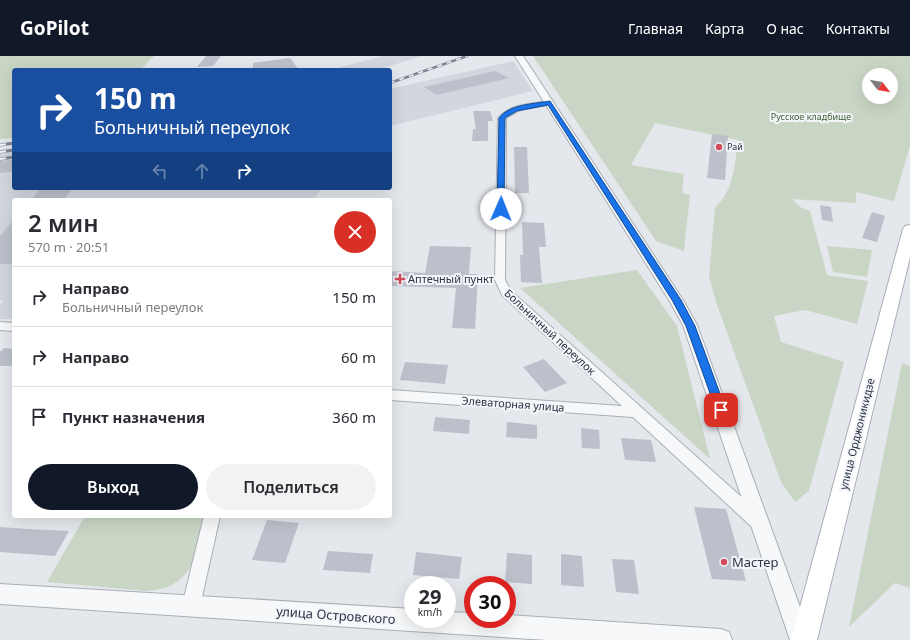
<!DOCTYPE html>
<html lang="ru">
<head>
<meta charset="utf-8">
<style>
  body { margin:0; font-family:"Noto Sans",sans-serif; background:#f2f2f3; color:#2b2b33; height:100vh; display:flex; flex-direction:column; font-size:15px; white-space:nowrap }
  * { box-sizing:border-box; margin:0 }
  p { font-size:13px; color:#7c7c81 }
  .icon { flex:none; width:22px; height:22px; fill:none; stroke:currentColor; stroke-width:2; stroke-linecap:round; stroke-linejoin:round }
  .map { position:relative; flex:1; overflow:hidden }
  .drawer { position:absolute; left:12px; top:142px; width:380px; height:320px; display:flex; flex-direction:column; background:#fff; border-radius:4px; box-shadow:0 4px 16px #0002 }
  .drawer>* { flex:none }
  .hud { position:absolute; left:12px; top:12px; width:380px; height:122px; border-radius:4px; box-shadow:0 4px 16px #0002; background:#1a4fa0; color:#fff; overflow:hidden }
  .needle { width:26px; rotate:121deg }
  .fabs { position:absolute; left:862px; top:12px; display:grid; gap:8px }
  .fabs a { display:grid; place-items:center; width:36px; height:36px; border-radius:50%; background:#fff; box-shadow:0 4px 16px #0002; font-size:20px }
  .speed { position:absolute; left:404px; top:520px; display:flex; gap:8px; font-size:20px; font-weight:700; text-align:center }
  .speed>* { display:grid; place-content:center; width:52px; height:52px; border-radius:50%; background:#fff; box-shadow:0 4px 16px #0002; line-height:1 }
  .speed small { font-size:10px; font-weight:400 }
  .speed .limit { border:6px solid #d22; background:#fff; color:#111 }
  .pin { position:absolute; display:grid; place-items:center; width:34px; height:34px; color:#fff; margin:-17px; border-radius:8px; box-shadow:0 2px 6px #0006 }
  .me { position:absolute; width:44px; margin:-22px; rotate:1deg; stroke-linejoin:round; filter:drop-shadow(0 0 3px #0008) }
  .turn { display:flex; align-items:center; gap:14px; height:84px; padding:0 16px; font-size:18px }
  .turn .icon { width:52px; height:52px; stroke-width:2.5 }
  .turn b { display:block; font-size:28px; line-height:34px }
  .lanes { display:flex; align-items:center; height:38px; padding:0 16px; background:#0003; justify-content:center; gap:20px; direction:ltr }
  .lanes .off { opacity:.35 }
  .round { display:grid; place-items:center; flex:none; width:42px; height:42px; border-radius:21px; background:#f2f2f3 }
  .summary { display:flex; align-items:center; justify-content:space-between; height:68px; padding:0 16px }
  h1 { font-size:24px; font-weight:600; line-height:30px }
  .primary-button { display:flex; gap:8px; margin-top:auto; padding:8px 16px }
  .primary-button a { flex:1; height:46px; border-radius:24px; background:#111827; color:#fff; font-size:16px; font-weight:600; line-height:46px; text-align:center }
  .primary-button a+a { background:#f2f2f3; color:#2b2b33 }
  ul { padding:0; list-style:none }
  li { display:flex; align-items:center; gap:12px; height:60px; padding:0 16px; border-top:1px solid #e1e1e2 }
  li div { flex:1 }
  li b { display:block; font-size:15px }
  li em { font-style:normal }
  header { display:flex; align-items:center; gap:24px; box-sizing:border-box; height:56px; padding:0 20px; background:#111827; color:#fff }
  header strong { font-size:19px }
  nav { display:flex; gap:22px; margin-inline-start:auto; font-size:14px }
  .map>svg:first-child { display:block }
  .built { fill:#d2d6de }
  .green { fill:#c9d6c5; fill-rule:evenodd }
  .building { fill:#bbc0ca }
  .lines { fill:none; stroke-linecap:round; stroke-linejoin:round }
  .minor-casing { stroke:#a9aeb7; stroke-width:2 }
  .tertiary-casing { stroke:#a9aeb7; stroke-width:2 }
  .secondary-casing { stroke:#a9aeb7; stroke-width:2 }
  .minor { fill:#f7f8fa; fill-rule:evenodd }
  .tertiary { fill:#f7f8fa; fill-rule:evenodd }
  .secondary { fill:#fff; fill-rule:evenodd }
  .rail-far1-casing { stroke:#7d8696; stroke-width:2.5 }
  .rail-casing { stroke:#7d8696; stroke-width:3 }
  .rail-far1 { stroke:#f4f6f9; stroke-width:1.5; stroke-dasharray:5; stroke-linecap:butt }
  .rail { stroke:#f4f6f9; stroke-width:2; stroke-dasharray:6; stroke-linecap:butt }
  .route { fill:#1a73e8; stroke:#114b97 }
  .poi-dot { fill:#d1495b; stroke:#f4f6f9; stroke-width:1.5 }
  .labels { text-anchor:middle; stroke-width:4; stroke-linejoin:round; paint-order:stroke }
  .far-park-label { font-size:9px; fill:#3f6138; stroke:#f4f6f9 }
  .far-poi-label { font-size:9px; fill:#2b3445; stroke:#f4f6f9; text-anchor:start }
  .poi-label { font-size:11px; fill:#2b3445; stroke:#f4f6f9; text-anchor:start }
  .street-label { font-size:11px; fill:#2b3445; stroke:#f4f6f9 }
  .near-poi-label { font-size:13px; fill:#2b3445; stroke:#f4f6f9; text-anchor:start }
  .near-street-label { font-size:13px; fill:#2b3445; stroke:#f4f6f9 }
</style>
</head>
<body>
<header>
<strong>GoPilot</strong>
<nav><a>Главная</a><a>Карта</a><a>О нас</a><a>Контакты</a></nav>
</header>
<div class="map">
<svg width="910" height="584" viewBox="0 0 910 584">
  <rect width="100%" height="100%" fill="#e4e7ec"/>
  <path class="built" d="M 383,0 L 422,0 L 377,14 L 333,13 Z
    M 513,5 L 533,35 L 390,70 L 390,33 Z
    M 14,92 L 14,132 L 322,132 L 313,144 L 14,144 L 14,263 L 0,263 L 0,249 L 3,245 L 0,244 L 0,94 Z"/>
  <path class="green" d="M 0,0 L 154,0 L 140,14 L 14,14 L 14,82 L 0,83 Z
    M 533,0 L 910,0 L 910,90 L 894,145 L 856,136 L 856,147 L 792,143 L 800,151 L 810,155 L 827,219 L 868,225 L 857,268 L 805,254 L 774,260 L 781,286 L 844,306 L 809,435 L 795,446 L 781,426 L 716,246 L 709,220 L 715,151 C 734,136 735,106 738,84 L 655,67 L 631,109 L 684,118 L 682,137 L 690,139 L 684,195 L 656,185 ZM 869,19 L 891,19 L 891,41 L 869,41 Z
    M 827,190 L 872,194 L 867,221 L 833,216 Z
    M 637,214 L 677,270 L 710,403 L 520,232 Z
    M 902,307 L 910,310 L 910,532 L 895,527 L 849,571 Z
    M 85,460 L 204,460 C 196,499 195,531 147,535 L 47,526 Z"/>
  <path class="building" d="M 206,0 L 221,0 L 213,10 L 197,11 Z
    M 290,2 L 299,14 L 253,14 L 253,7 Z
    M 495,15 L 509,22 L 437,39 L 424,31 Z
    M 473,55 L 490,55 L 493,65 L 488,65 L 488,85 L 472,85 L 473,73 L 476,73 Z
    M 712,78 L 728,80 L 725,124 L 707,122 Z
    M 514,91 L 527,91 L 529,137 L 515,137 Z
    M 14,104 L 14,115 L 0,117 L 0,105 Z
    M 73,132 L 63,144 L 31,144 L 40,133 Z
    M 820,149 L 831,151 L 833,166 L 822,164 Z
    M 872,156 L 885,160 L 877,186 L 862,182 Z
    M 14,163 L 14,208 L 0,208 L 0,180 Z
    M 522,166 L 544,167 L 546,191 L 539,191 L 542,227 L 521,226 L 520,199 L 523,199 Z
    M 430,190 L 471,191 L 469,218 L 478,218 L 475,273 L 452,272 L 456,232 L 390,230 L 390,215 L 425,217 Z
    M 4,292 L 14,293 L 14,310 L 0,310 L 0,296 Z
    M 544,303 L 567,327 L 545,336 L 523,311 Z
    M 405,306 L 448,309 L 445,328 L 400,324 Z
    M 435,361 L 470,364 L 469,378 L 433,375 Z
    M 507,366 L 537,369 L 537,383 L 506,381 Z
    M 581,372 L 599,374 L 600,393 L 582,392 Z
    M 621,382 L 651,384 L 656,406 L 625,404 Z
    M 694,451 L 726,453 L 746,525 L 712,523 Z
    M 267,464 L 299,467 L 285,507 L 252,504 Z
    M 0,471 L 27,473 L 69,475 L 55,500 L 0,496 Z
    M 328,495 L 373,498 L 370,517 L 323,514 Z
    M 416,496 L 462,501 L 459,523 L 413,519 Z
    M 507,497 L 532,499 L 532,528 L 505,526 Z
    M 561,498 L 582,500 L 584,531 L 561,529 Z
    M 612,503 L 634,504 L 639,538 L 616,536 Z"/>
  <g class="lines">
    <g class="minor-casing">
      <path id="minor" d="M 550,45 L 552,46 L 552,48 L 520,54 L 506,62 L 505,224 L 511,235 L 765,462 L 767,467 L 765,472 L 759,474 L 753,472 L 633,361 L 390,344 L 390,334 L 622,350 L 502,239 L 495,224 L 498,62 C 511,47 532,48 550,45 Z
        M 0,266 L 14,267 L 14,275 L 0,274 Z
        M 204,460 L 220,460 L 200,550 L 197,556 L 191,559 L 185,556 L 182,550 Z"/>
    </g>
    <g class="tertiary-casing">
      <path id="tertiary" d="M 515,0 L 523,0 L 683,244 L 697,269 L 812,584 L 790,584 L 683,269 L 669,244 Z
        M 0,528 L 413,553 L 413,563 L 447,563 L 447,556 L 473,557 L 473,563 L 507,563 L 507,559 L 721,573 L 729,576 L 732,584 L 547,584 L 0,548 Z"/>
    </g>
    <g class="secondary-casing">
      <path id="secondary" d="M 910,169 L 910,201 L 817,584 L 791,584 L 903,173 L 905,170 Z"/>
    </g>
    <use href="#minor" class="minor"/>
    <use href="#tertiary" class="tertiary"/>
    <use href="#secondary" class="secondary"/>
    <g class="rail-far1-casing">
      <path id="rail-far1" d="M 390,27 L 467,0"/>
    </g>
    <g class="rail-casing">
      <path id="rail" d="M 0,89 L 14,87
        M 0,96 L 14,94
        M 0,103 L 14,101"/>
    </g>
    <use href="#rail-far1" class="rail-far1"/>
    <use href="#rail" class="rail"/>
  </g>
  <path class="route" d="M 550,45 L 681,244 L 695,270 L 726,354 L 724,357 L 721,358 L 716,354 L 686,270 L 672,244 L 548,49 L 517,55 L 505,62 L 504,153 L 501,155 L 497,153 L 499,62 C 509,48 534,48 550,45 Z"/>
  <g class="poi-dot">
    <circle cx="719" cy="91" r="4"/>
    <path d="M398 217h4v4h4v4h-4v4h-4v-4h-4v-4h4z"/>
    <circle cx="724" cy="506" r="4"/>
  </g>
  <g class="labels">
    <g class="far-park-label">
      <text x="811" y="64">Русское кладбище</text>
    </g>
    <g class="far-poi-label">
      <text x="727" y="94">Рай</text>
    </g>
    <g class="poi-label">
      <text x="408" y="227">Аптечный пункт</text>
    </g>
    <g class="street-label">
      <text transform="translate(550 276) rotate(43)" y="4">Больничный переулок</text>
      <text transform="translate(513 348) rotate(4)" y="4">Элеваторная улица</text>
      <text transform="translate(857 378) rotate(-76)" y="4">улица Орджоникидзе</text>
    </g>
    <g class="near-poi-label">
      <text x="732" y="511">Мастер</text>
    </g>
    <g class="near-street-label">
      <text transform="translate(336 559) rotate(4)" y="5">улица Островского</text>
    </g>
  </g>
</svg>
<div class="fabs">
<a><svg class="needle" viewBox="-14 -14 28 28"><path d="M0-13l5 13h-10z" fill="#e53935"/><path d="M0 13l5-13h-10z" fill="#7c7c81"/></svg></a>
</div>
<div class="speed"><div>29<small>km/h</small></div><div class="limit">30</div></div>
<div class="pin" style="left:721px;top:354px;background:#d93025"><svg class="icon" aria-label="arrive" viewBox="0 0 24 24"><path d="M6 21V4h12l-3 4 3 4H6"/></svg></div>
<svg class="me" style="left:501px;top:153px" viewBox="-20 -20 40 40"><circle r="19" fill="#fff"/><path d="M0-13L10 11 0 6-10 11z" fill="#1a73e8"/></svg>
<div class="hud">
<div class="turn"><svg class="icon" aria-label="right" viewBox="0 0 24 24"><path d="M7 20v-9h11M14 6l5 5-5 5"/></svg><div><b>150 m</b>Больничный переулок</div></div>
<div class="lanes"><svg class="icon off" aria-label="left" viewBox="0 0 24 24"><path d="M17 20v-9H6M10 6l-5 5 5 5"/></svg><svg class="icon off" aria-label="ahead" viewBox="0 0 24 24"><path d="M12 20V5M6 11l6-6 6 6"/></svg><svg class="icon" aria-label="right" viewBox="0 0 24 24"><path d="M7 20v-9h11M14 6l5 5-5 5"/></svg></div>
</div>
<section class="drawer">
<div class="summary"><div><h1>2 мин</h1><p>570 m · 20:51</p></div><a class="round" style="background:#d93025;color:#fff"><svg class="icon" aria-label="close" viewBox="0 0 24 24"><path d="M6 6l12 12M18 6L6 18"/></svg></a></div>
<ul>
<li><svg class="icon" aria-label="right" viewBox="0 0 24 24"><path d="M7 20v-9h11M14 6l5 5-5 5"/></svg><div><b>Направо</b><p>Больничный переулок</p></div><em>150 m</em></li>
<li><svg class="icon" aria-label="right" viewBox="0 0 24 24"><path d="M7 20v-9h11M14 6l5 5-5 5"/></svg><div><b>Направо</b></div><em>60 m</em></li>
<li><svg class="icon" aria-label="arrive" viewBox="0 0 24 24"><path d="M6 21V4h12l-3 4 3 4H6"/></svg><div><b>Пункт назначения</b></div><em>360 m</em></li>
</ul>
<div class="primary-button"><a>Выход</a><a>Поделиться</a></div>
</section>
</div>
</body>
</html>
